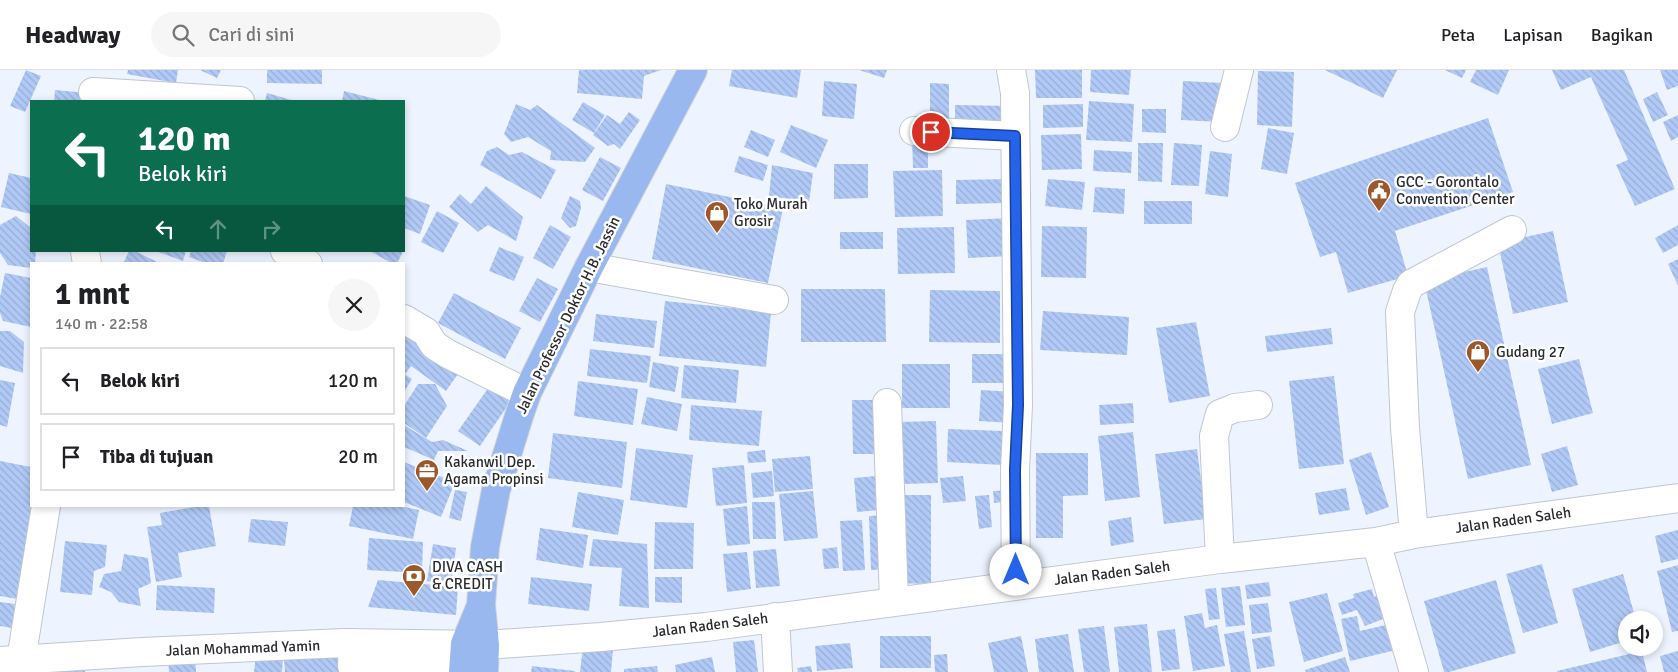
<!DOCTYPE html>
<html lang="id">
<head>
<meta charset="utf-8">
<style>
  body { margin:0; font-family:Signika,sans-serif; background:#f6f6f6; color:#202124; height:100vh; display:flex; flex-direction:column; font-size:19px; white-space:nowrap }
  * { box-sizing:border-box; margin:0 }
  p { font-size:16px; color:#757577 }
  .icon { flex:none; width:28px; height:28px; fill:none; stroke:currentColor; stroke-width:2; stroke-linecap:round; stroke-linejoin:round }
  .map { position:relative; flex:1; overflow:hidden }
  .details { position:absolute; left:30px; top:192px; width:375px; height:245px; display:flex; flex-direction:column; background:#fff; border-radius:0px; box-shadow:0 2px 8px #0003 }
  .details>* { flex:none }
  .hud { position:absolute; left:30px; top:30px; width:375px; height:152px; border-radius:0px; box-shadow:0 2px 8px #0003; background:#0b6e4f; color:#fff; overflow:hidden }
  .controls { position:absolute; left:1618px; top:541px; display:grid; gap:10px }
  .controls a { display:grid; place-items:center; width:45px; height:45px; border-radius:50%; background:#fff; box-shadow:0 2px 8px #0003; font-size:25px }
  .pin { position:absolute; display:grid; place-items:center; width:42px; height:42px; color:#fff; margin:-21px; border:2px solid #fff; border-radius:50%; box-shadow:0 1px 5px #0007 }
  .me { position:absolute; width:55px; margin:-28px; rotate:0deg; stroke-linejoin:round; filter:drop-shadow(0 0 4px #0008) }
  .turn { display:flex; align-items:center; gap:18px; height:105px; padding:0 25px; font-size:22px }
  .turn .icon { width:65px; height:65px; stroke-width:2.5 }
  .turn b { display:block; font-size:35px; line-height:42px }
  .lanes { display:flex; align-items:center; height:48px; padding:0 25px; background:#0003; justify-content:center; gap:25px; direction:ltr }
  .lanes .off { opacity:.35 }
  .round { display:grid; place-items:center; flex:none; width:52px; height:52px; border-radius:26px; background:#f6f6f6 }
  .overview { display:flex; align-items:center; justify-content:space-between; height:85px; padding:0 25px }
  h1 { font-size:30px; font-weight:700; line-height:38px }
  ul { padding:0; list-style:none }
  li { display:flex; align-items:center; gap:15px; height:68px; margin:0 10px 8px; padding:0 15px; border:2px solid #e0e0e0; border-radius:0px }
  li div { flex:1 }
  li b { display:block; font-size:19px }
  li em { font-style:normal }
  header { display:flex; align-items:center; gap:30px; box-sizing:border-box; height:70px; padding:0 25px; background:#fff; border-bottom:1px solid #e0e0e0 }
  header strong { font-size:24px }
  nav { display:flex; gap:28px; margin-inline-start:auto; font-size:18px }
  .search { width:350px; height:45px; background:#f6f6f6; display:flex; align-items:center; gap:12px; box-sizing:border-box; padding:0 18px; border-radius:28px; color:#757577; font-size:19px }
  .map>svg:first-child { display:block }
  .building { fill:url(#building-back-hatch) }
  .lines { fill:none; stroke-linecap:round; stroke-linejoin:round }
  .minor-casing { stroke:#c0c6d1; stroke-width:30 }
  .highway-casing { stroke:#d4d5d6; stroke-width:30 }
  .minor { stroke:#fff; stroke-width:28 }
  .highway { stroke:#99b8f0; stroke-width:28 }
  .route-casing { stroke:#184099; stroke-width:12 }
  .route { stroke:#2563eb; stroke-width:9 }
  .labels { text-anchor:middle; stroke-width:5; stroke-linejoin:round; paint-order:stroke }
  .poi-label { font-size:15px; fill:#2a2c30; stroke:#fff; text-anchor:start }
  .street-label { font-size:15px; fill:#2a2c30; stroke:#fff }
</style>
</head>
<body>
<header>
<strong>Headway</strong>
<div class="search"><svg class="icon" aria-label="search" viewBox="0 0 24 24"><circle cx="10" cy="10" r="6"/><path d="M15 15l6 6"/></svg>Cari di sini</div>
<nav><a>Peta</a><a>Lapisan</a><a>Bagikan</a></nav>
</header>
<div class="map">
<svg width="1678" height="602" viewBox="0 0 1678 602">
  <defs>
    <pattern id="building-back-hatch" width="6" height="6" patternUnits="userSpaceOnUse" patternTransform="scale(1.25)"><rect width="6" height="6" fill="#b0c9f6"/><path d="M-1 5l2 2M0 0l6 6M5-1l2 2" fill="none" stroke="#98add3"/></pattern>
  </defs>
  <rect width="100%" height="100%" fill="#edf4ff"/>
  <path class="building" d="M 26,0 L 41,6 L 25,42 L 10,36 Z
    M 128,0 L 178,0 L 176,13 L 127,4 Z
    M 200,0 L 221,0 L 217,8 Z
    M 267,0 L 322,0 L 322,14 L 267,13 Z
    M 579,0 L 661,0 L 644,6 L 642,29 L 577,23 Z
    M 732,0 L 801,0 L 797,28 L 729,16 Z
    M 859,0 L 887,0 L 884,8 Z
    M 1035,0 L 1082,0 L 1082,28 L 1036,28 Z
    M 1091,0 L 1131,0 L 1129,25 L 1090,22 Z
    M 1325,0 L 1397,0 L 1383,28 Z
    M 1445,0 L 1466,0 L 1462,8 Z
    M 1476,0 L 1509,0 L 1498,25 L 1470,12 Z
    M 1552,0 L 1624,0 L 1675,119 L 1635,136 L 1616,95 L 1628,90 L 1591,7 L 1561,20 Z
    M 1660,0 L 1678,0 L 1678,16 L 1667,20 Z
    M 1258,1 L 1294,2 L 1292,57 L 1257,55 Z
    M 824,11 L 857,14 L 854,49 L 822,46 Z
    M 1183,11 L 1223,13 L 1221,52 L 1181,50 Z
    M 930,13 L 949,14 L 949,52 L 930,51 Z
    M 55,20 L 87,23 L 86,31 L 54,31 Z
    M 344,21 L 383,31 L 342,31 Z
    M 1657,22 L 1668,45 L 1653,52 L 1643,29 Z
    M 267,23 L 295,31 L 265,31 Z
    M 1089,31 L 1134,34 L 1132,72 L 1086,70 Z
    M 583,32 L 605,45 L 594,63 L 572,50 Z
    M 516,34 L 530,40 L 537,35 L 595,78 L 585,92 L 550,90 L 551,81 L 528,67 L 511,72 L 504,64 Z
    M 1083,34 L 1083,57 L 1043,58 L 1043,35 Z
    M 955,35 L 1012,36 L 1012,58 L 955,57 Z
    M 1142,39 L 1166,39 L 1166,63 L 1142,62 Z
    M 629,42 L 640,50 L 620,79 L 614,74 L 608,76 L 593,65 L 607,45 L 620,54 Z
    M 1678,45 L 1678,67 L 1671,71 L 1663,52 Z
    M 1488,48 L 1513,122 L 1395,161 L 1408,206 L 1348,223 L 1336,182 L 1320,187 L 1295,113 Z
    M 791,55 L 828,70 L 816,98 L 780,82 Z
    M 1268,58 L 1294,63 L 1287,104 L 1261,99 Z
    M 751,60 L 775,70 L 768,87 L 744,77 Z
    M 1081,64 L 1082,99 L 1042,100 L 1041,65 Z
    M 912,68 L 928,68 L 928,98 L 913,98 Z
    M 1138,73 L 1163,73 L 1162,112 L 1138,111 Z
    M 1174,73 L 1202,75 L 1199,116 L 1171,115 Z
    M 497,77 L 509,85 L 522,82 L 556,100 L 541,129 L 480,95 L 487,81 Z
    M 1094,80 L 1132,82 L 1131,103 L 1093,101 Z
    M 1210,81 L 1232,84 L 1228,127 L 1205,124 Z
    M 739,86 L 768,95 L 763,111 L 734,102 Z
    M 600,87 L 621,98 L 603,131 L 582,120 Z
    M 834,94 L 868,94 L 868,128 L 834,129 Z
    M 772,95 L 813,103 L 809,132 L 769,126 Z
    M 942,100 L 943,146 L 895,147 L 893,101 Z
    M 9,103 L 31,108 L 31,144 L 1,137 Z
    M 1008,109 L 1009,133 L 956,134 L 956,110 Z
    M 1048,109 L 1085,112 L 1082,140 L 1045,136 Z
    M 666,114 L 783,138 L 768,213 L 652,189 Z
    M 486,116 L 523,147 L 516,171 L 488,155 L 478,162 L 449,137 L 460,124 L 471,134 Z
    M 1095,117 L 1125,119 L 1124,144 L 1093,142 Z
    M 404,126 L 430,135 L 420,164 L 404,158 Z
    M 570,126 L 580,131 L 581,138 L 576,156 L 570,158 L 561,148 Z
    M 1144,131 L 1192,131 L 1192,154 L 1144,154 Z
    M 437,141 L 459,153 L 443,183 L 421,172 Z
    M 16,146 L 31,158 L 31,181 L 36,181 L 35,194 L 31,194 L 31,198 L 8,195 L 0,183 L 0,155 Z
    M 1010,148 L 1011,186 L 968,188 L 966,150 Z
    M 550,155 L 571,167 L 553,199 L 533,188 Z
    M 1678,155 L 1678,175 L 1663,183 L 1655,168 Z
    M 1042,156 L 1087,157 L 1086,208 L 1041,207 Z
    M 954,157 L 955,203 L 898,204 L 897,158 Z
    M 1553,161 L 1568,232 L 1513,244 L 1498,173 Z
    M 840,162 L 883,162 L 883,179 L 840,179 Z
    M 499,177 L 524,187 L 514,211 L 489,201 Z
    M 129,181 L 135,181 L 157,192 L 156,194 L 123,194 Z
    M 156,181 L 186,181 L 183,191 Z
    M 191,181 L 227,181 L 223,194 L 208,194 L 189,187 Z
    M 370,181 L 403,181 L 397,194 L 393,194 Z
    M 1678,189 L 1678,216 L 1668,194 Z
    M 1487,197 L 1531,395 L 1468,409 L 1424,211 Z
    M 5,203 L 31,208 L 31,257 L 3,251 L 0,243 L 0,227 Z
    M 537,208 L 558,219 L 540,252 L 519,241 Z
    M 801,219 L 885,219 L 886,272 L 801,272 Z
    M 930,220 L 1000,221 L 1000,273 L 929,272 Z
    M 454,223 L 521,258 L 505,289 L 438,253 Z
    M 665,231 L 771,242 L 766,297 L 659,286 Z
    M 1043,241 L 1129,247 L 1127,285 L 1040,280 Z
    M 596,244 L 657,251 L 654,278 L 593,271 Z
    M 1196,252 L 1210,326 L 1169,333 L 1156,258 Z
    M 410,258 L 463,297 L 446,321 L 411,296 L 405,304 L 404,303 L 404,266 Z
    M 1331,258 L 1333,274 L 1267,282 L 1265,266 Z
    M 0,261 L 10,261 L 24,272 L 23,303 L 0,296 Z
    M 590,279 L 651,286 L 647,313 L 587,306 Z
    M 972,284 L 1014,284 L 1015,313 L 972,313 Z
    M 1579,289 L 1593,343 L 1552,354 L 1538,299 Z
    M 653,292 L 679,297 L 675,322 L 649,317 Z
    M 902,294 L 950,294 L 950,338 L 902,338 Z
    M 684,295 L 739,300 L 736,333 L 681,328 Z
    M 404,304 L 412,309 L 404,322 Z
    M 1334,306 L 1344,394 L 1299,399 L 1289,311 Z
    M 0,310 L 15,313 L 7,357 L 0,355 Z
    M 578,311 L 638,319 L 633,355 L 574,346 Z
    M 418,314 L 435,314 L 447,336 L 426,368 L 404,353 L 404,336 Z
    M 491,314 L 513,328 L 480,376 L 458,361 Z
    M 981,320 L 1015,322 L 1013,353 L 979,351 Z
    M 647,327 L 682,334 L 677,361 L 641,354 Z
    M 852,330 L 882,330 L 882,384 L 853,384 Z
    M 1133,333 L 1134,353 L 1100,355 L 1099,335 Z
    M 691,335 L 762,341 L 759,376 L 689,370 Z
    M 936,351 L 938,413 L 902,414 L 900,352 Z
    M 404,355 L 432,372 L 443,370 L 468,381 L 438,381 L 434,390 L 404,377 Z
    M 948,359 L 1003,361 L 1002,395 L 947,392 Z
    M 1133,362 L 1140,427 L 1105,431 L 1098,366 Z
    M 553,363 L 627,372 L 622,418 L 548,408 Z
    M 1567,376 L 1578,415 L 1552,422 L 1541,384 Z
    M 636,378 L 693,385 L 687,438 L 630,430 Z
    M 1197,379 L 1206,449 L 1164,454 L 1155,384 Z
    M 765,380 L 766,392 L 748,393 L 747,382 Z
    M 1371,382 L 1389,437 L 1366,445 L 1349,390 Z
    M 1036,383 L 1088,383 L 1088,425 L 1063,426 L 1063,468 L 1036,468 Z
    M 810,386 L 813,419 L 775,422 L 772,389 Z
    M 0,391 L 31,397 L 31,436 L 39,436 L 23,530 L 0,526 Z
    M 404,392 L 455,412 L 441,447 L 404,432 Z
    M 744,395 L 747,433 L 716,436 L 712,398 Z
    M 772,401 L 774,426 L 753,428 L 751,403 Z
    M 876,406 L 880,440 L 857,442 L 854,408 Z
    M 963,406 L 966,431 L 943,433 L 940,408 Z
    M 1346,418 L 1350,440 L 1319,445 L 1315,423 Z
    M 455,420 L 467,422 L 461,451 L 449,448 Z
    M 1013,420 L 1014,431 L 994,433 L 993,421 Z
    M 813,421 L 818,468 L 784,471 L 779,424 Z
    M 578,422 L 624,430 L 618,465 L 572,457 Z
    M 895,425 L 931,425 L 931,514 L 894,513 Z
    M 989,425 L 992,457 L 979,459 L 975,426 Z
    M 752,432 L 775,432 L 776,469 L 753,469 Z
    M 200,436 L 209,436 L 216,476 L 178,483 L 182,507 L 156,512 L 147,457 L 162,455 L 160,443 Z
    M 353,436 L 400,436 L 419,440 L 413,469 L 349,456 Z
    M 747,436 L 750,474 L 727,476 L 723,439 Z
    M 890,445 L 892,499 L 871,500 L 869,446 Z
    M 1131,447 L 1134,472 L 1111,476 L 1108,451 Z
    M 251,449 L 288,452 L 285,476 L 248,472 Z
    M 862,450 L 865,500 L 843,501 L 840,451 Z
    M 655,452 L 694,453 L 693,499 L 654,499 Z
    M 540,458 L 588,465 L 583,498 L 536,490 Z
    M 1678,460 L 1678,489 L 1661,493 L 1655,466 Z
    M 369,468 L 423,472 L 422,503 L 367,500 Z
    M 593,469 L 647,474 L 649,538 L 619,536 L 622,498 L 589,496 Z
    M 65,471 L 107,475 L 105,497 L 94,501 L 92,525 L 60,522 Z
    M 433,474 L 456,478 L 451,515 L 427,511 Z
    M 837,477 L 839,498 L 824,499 L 822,479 Z
    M 776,479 L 780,516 L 756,518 L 753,481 Z
    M 747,482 L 751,519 L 727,522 L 723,484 Z
    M 124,484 L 148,488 L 151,513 L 138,519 L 141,536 L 119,532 L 111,522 L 99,517 L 104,504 L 121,501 Z
    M 1542,494 L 1558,553 L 1523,563 L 1506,504 Z
    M 1678,495 L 1678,561 L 1672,562 L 1657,501 Z
    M 1623,504 L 1636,550 L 1626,550 L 1626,571 L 1590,582 L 1572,519 Z
    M 531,507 L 592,514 L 589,541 L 528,534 Z
    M 655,507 L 682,507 L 682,533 L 655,532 Z
    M 378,510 L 458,517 L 456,545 L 368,537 Z
    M 1496,510 L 1516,583 L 1449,602 L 1444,602 L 1424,531 Z
    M 1269,512 L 1271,526 L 1247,529 L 1245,515 Z
    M 157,515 L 215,518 L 214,543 L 156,540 Z
    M 1240,516 L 1245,555 L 1226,557 L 1221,518 Z
    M 1216,518 L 1220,549 L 1209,550 L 1205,519 Z
    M 1372,519 L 1374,527 L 1382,523 L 1391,546 L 1365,556 L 1357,540 L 1342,545 L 1338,533 L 1354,528 L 1353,524 Z
    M 1327,523 L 1343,581 L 1304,592 L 1289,532 Z
    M 0,532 L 15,534 L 12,558 L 0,556 Z
    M 1268,533 L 1272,562 L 1252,564 L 1249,535 Z
    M 1202,543 L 1205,558 L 1217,555 L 1225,596 L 1193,601 L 1184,546 Z
    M 1357,546 L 1360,561 L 1390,554 L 1396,580 L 1350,591 L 1341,549 Z
    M 1147,554 L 1152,602 L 1119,602 L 1114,557 Z
    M 1104,556 L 1110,602 L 1084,602 L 1078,559 Z
    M 1175,559 L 1180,599 L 1162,601 L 1157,561 Z
    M 1244,561 L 1251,602 L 1231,602 L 1224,564 Z
    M 1068,564 L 1074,602 L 1039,602 L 1035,569 Z
    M 880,566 L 931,566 L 931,598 L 880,598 Z
    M 1021,566 L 1028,602 L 994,602 L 988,573 Z
    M 1270,566 L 1275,596 L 1257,599 L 1252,569 Z
    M 754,570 L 758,602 L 736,602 L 733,572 Z
    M 850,573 L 853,598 L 817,601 L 815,576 Z
    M 583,576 L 613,580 L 611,602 L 580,602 Z
    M 1642,581 L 1647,602 L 1557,602 L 1557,601 Z
    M 1678,581 L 1678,602 L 1664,602 L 1660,586 Z
    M 195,584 L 196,602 L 169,602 L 168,585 Z
    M 947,584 L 948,602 L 935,602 L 934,585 Z
    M 256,585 L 283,588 L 282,602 L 254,602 Z
    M 342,586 L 344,602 L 285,602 L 284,589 Z
    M 712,587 L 715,602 L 676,602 L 675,595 Z
    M 1345,587 L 1350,602 L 1306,602 L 1305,600 Z
    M 64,591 L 85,591 L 85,602 L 64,602 Z
    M 532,596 L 575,601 L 575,602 L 531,602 Z
    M 657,596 L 658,602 L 624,602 L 624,599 Z
    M 811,596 L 812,602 L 798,602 L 797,598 Z"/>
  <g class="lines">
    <g class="minor-casing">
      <path id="minor" d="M 1011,0 L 1015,23 L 1018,335 L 1015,400 L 1016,515
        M 93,22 L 240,31
        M 1225,57 L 1239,0
        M 914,61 L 1015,66
        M 85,181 L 87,194
        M 285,181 L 308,194
        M 589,197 L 774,230
        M 404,249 L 426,262 L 434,275 L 448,284 L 527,323
        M 887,333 L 894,531
        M 1414,464 L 1405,358 L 1400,242 L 1407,221 L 1411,214 L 1512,160
        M 1376,472 L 1414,602
        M 1220,489 L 1214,366 L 1220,344 L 1235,338 L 1258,335
        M 775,547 L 778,602
        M 353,573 L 352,596 L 440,596 L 440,602
        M 21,590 L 46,436
        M 0,591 L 142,582 L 344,573 L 485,575 L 601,567 L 706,557 L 1220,489 L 1376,472 L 1414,464 L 1678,428"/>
    </g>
    <g class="highway-casing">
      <path id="highway" d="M 463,602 L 465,574 L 480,538
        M 484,602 L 485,575 L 481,535 L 485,477 L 496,420 L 519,346 L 527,323 L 589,197 L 693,0"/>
    </g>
    <use href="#minor" class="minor"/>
    <use href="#highway" class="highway"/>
  </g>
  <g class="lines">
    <g class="route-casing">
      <path id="route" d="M 931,62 L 1015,66 L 1018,335 L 1015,400 L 1016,500"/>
    </g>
    <use href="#route" class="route"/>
  </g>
  <defs>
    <g id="civic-pin" transform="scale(1.25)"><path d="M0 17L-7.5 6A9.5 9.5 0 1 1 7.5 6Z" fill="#9c582a" stroke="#fff"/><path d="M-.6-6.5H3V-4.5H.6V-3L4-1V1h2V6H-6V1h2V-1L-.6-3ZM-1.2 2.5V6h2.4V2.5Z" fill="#fff"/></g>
    <g id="shop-pin" transform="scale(1.25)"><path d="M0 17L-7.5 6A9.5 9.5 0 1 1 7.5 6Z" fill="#9c582a" stroke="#fff"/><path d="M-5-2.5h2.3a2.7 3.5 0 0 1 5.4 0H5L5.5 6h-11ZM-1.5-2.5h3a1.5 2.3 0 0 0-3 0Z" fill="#fff"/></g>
    <g id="office-pin" transform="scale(1.25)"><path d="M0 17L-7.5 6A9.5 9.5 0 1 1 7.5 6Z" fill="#9c582a" stroke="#fff"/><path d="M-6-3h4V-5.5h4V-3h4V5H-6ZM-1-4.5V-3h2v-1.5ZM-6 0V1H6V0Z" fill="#fff"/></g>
    <g id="bank-pin" transform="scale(1.25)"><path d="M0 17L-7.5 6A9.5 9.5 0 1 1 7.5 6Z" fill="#9c582a" stroke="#fff"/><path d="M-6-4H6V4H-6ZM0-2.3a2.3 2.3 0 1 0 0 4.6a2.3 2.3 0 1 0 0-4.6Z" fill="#fff"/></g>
  </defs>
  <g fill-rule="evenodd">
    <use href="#civic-pin" x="1379" y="121"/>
    <use href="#shop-pin" x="717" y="143"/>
    <use href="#shop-pin" x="1478" y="282"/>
    <use href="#office-pin" x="427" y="401"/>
    <use href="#bank-pin" x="414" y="506"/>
  </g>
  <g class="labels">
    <g class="poi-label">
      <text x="1396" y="117">GCC - Gorontalo<tspan x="1396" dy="17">Convention Center</tspan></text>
      <text x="734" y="139">Toko Murah<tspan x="734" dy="17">Grosir</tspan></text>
      <text x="1496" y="287">Gudang 27</text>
      <text x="444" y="397">Kakanwil Dep.<tspan x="444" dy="17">Agama Propinsi</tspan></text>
      <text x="432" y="502">DIVA CASH<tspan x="432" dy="17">&amp; CREDIT</tspan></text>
    </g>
    <g class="street-label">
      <text transform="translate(568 245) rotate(-64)" y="5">Jalan Professor Doktor H.B. Jassin</text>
      <text transform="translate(1513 450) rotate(-8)" y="5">Jalan Raden Saleh</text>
      <text transform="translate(1112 503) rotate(-7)" y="5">Jalan Raden Saleh</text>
      <text transform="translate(710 555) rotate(-7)" y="5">Jalan Raden Saleh</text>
      <text transform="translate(243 578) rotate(-2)" y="5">Jalan Mohammad Yamin</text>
    </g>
  </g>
</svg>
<div class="controls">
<a><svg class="icon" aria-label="sound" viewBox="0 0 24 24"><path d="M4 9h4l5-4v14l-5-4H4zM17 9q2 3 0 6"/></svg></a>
</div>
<div class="pin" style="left:931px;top:62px;background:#d93025"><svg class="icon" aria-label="arrive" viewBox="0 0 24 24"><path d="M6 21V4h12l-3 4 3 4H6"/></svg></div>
<svg class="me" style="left:1016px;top:500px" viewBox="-20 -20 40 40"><circle r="19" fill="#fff"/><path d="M0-13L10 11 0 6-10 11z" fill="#2563eb"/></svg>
<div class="hud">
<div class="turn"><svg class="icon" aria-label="left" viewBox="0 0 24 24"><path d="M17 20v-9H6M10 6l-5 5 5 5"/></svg><div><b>120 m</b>Belok kiri</div></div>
<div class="lanes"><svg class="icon" aria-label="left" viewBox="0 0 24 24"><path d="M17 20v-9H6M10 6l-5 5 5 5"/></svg><svg class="icon off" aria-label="ahead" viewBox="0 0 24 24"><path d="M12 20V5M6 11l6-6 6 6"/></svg><svg class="icon off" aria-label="right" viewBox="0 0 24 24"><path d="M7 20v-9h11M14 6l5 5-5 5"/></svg></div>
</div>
<section class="details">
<div class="overview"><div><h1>1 mnt</h1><p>140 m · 22:58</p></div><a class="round"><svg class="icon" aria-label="close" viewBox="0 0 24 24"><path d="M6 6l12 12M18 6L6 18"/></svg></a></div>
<ul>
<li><svg class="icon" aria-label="left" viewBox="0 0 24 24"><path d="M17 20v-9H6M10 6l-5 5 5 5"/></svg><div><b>Belok kiri</b></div><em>120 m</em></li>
<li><svg class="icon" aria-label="arrive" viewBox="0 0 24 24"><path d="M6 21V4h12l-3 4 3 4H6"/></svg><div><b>Tiba di tujuan</b></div><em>20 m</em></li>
</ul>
</section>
</div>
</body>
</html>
